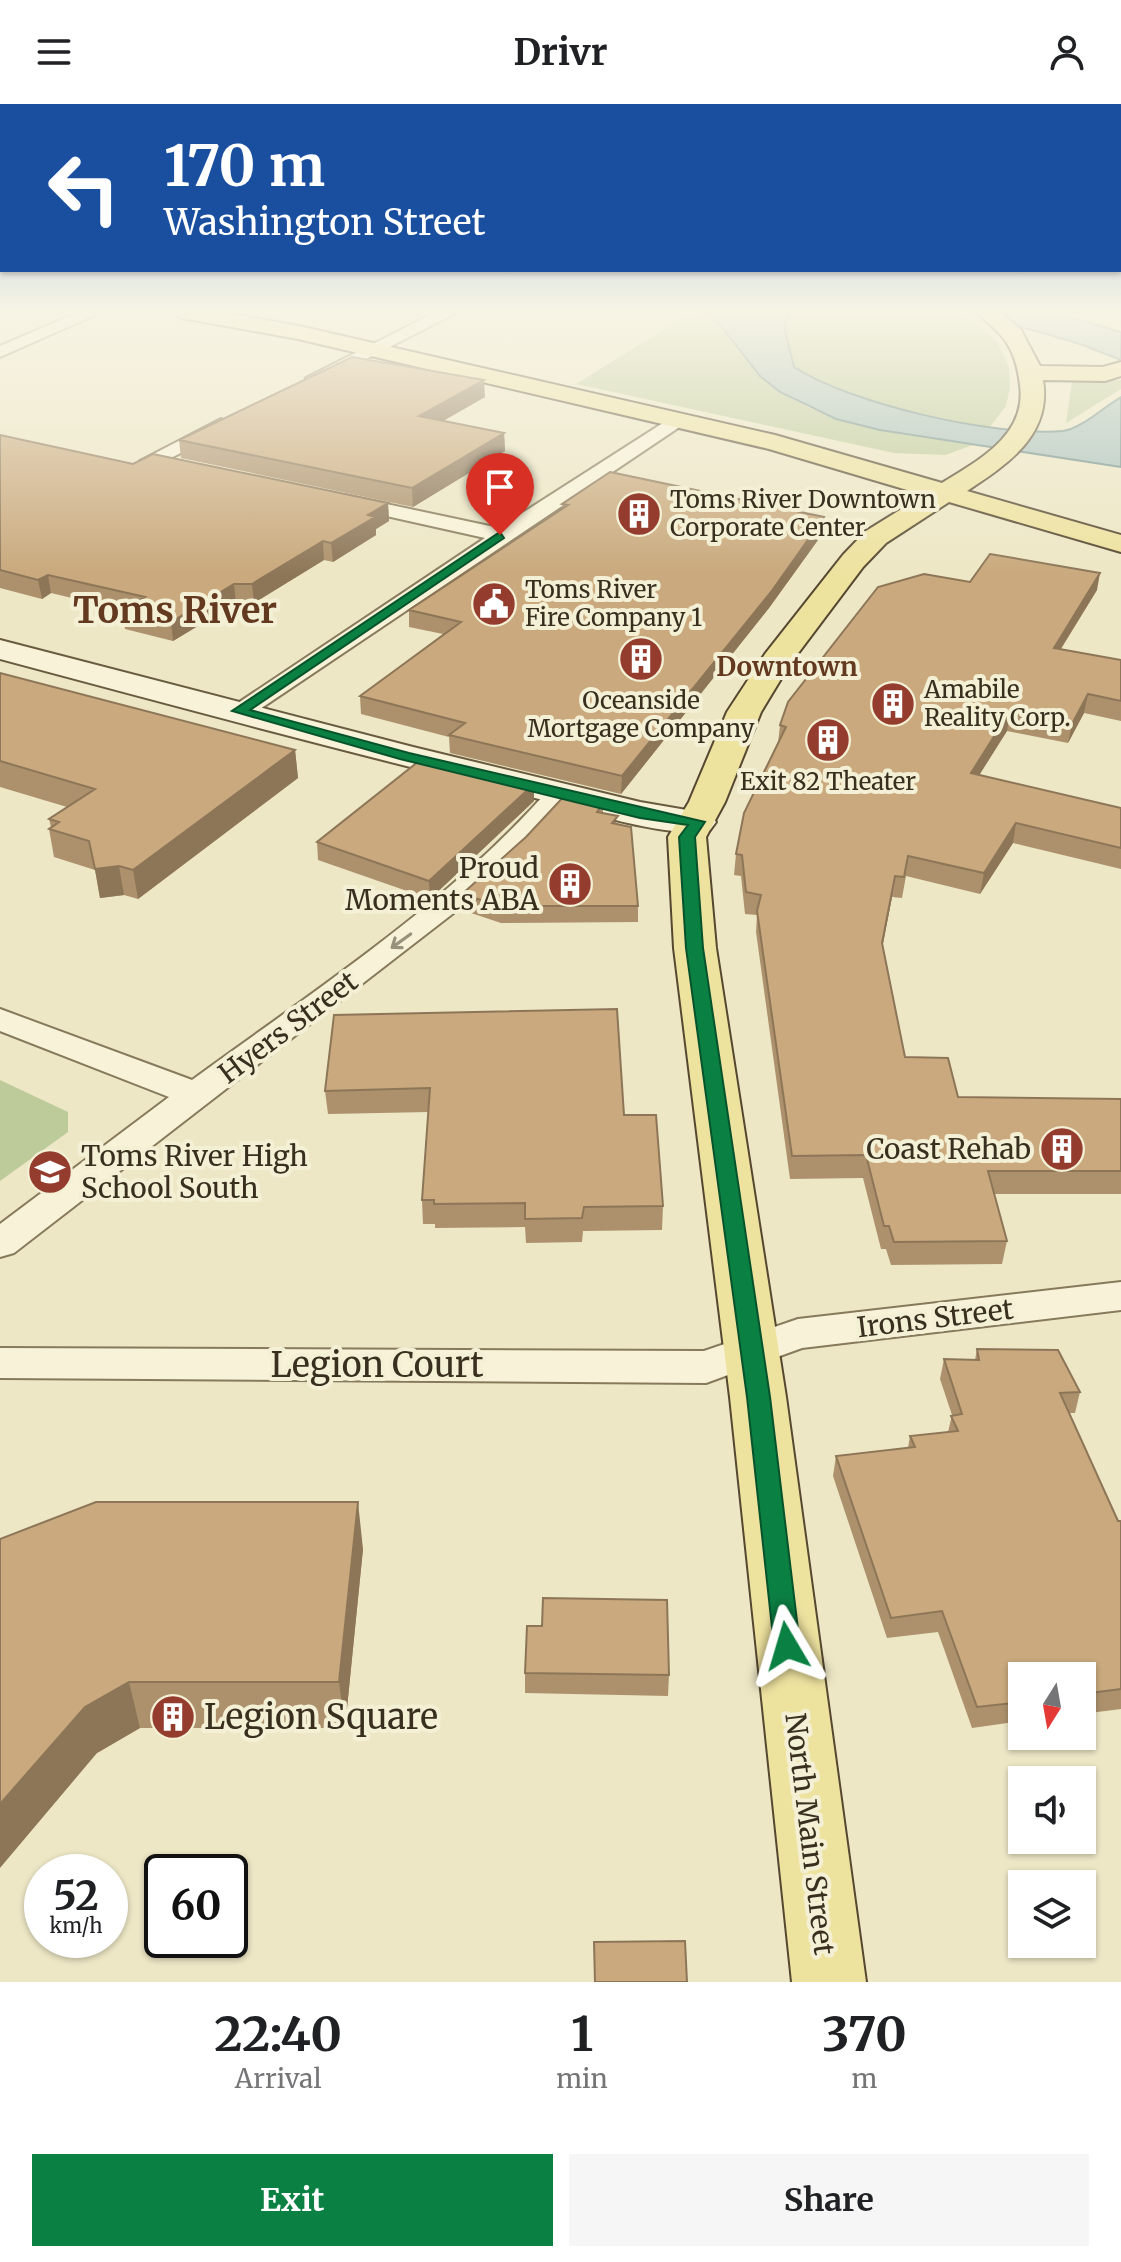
<!DOCTYPE html>
<html lang="en">
<head>
<meta charset="utf-8">
<style>
  body { margin:0; font-family:Merriweather,serif; background:#f6f6f6; color:#202124; height:100vh; display:flex; flex-direction:column; font-size:30px; white-space:nowrap }
  * { box-sizing:border-box; margin:0 }
  p { font-size:26px; color:#757577 }
  .icon { flex:none; width:44px; height:44px; fill:none; stroke:currentColor; stroke-width:2; stroke-linecap:round; stroke-linejoin:round }
  .map { position:relative; height:1878px; overflow:hidden }
  .sheet { display:flex; flex-direction:column; background:#fff; flex:1 }
  .sheet>* { flex:none }
  .top-card { position:absolute; left:0px; top:0px; width:1122px; height:168px; box-shadow:0 2px 6px #0004; background:#1a4fa0; color:#fff; overflow:hidden }
  .needle { width:52px; rotate:191deg }
  .controls { position:absolute; left:1008px; top:1558px; display:grid; gap:16px }
  .controls a { display:grid; place-items:center; width:88px; height:88px; border-radius:0px; background:#fff; box-shadow:0 2px 6px #0004; font-size:40px }
  .speed { position:absolute; left:24px; top:1750px; display:flex; gap:16px; font-size:40px; font-weight:700; text-align:center }
  .speed>* { display:grid; place-content:center; width:104px; height:104px; border-radius:50%; background:#fff; box-shadow:0 2px 6px #0004; line-height:1 }
  .speed small { font-size:20px; font-weight:400 }
  .speed .limit { border:4px solid #111; border-radius:12px; background:#fff; color:#111 }
  .pin { position:absolute; display:grid; place-items:center; width:68px; height:68px; color:#fff; margin:-82px -34px; border-radius:50% 50% 50% 0; rotate:-45deg; box-shadow:0 0 8px #0007 }
  .pin .icon { rotate:45deg }
  .me { position:absolute; width:88px; margin:-44px; rotate:353deg; stroke-linejoin:round; filter:drop-shadow(0 0 6px #0008) }
  .turn { display:flex; align-items:center; gap:28px; height:168px; padding:0 32px; font-size:36px }
  .turn .icon { width:104px; height:104px; stroke-width:2.5 }
  .turn b { display:block; font-size:56px; line-height:68px }
  .eta { display:flex; justify-content:space-evenly; align-items:center; height:136px; text-align:center }
  .eta b { font-size:48px; font-weight:700; line-height:56px }
  .primary-button { display:flex; gap:16px; margin-top:auto; padding:16px 32px }
  .primary-button a { flex:1; height:92px; border-radius:0px; background:#0b8043; color:#fff; font-size:32px; font-weight:700; line-height:92px; text-align:center }
  .primary-button a+a { background:#f6f6f6; color:#202124 }
  header { display:flex; justify-content:space-between; align-items:center; height:104px; padding:0 32px; background:#fff; font-size:36px; font-weight:700 }
  .map>svg:first-child { display:block }
  .green { fill:#bdca9a }
  .water { fill:#a7c0bd; stroke:#6e8e8b; stroke-width:2 }
  .lines { fill:none; stroke-linecap:round; stroke-linejoin:round }
  .street-casing { stroke:#877a5c; stroke-width:4 }
  .secondary-casing { stroke:#695b3f; stroke-width:4 }
  .primary-casing { stroke:#554730; stroke-width:4 }
  .street { fill:#f8f3d8; fill-rule:evenodd }
  .secondary { fill:#f8f3d8; fill-rule:evenodd }
  .primary { fill:#eee29f; fill-rule:evenodd }
  .wall { fill:#ad916c }
  .shaded-wall { fill:#8d7658 }
  .building { fill:#c9a97d; stroke:#8d7658; stroke-width:2 }
  .oneway { stroke:#98917c }
  .route { fill:#0b8043; stroke:#07532c; stroke-width:2 }
  .labels { text-anchor:middle; stroke-width:8; stroke-linejoin:round; paint-order:stroke }
  .far-poi-label { font-size:24px; fill:#382f1f; stroke:#f4f0d5; text-anchor:start }
  .far-neighbourhood-label { font-size:26px; font-weight:bold; fill:#633920; stroke:#f4f0d5 }
  .poi-label { font-size:28px; fill:#382f1f; stroke:#f4f0d5; text-anchor:end }
  .street-label { font-size:28px; fill:#382f1f; stroke:#f4f0d5 }
  .near-street-label { font-size:34px; fill:#382f1f; stroke:#f4f0d5 }
  .near-poi-label { font-size:34px; fill:#382f1f; stroke:#f4f0d5; text-anchor:start }
  .far-town-label { font-size:36px; font-weight:bold; fill:#633920; stroke:#f4f0d5 }
</style>
</head>
<body>
<header><svg class="icon" aria-label="menu" viewBox="0 0 24 24"><path d="M4 6h16M4 12h16M4 18h16"/></svg>Drivr<svg class="icon" aria-label="person" viewBox="0 0 24 24"><circle cx="12" cy="8" r="4"/><path d="M4 21q1-7 8-7t8 7"/></svg></header>
<div class="map">
<svg width="1121" height="1878" viewBox="0 0 1121 1878">
  <rect width="100%" height="100%" fill="#ede7c5"/>
  <path class="green" d="M 789,208 L 962,208 L 998,239 L 1009,263 L 1010,284 L 1006,302 L 989,324 C 924,309 852,300 794,263 L 784,223 Z
    M 702,211 L 712,212 C 729,232 744,257 764,275 C 820,324 904,330 973,341 L 945,351 L 894,349 L 576,280 L 682,214 Z
    M 1121,276 L 1121,285 L 1066,319 L 1072,278 Z
    M 0,976 L 68,1008 L 68,1028 L 0,1077 Z"/>
  <path class="water" d="M 705,208 L 789,208 L 784,223 L 794,263 C 851,300 995,333 1063,327 C 1081,325 1105,302 1121,293 L 1121,363 L 880,326 L 836,315 L 780,288 L 760,272 L 713,212 L 702,211 Z
    M 970,208 L 1054,208 L 1121,228 L 1121,256 L 1080,240 Z"/>
  <g class="lines">
    <g class="street-casing">
      <path id="street" d="M 79,208 L 102,208 L 0,253 L 0,242 Z
        M 436,208 L 458,208 L 321,278 L 309,278 L 306,274 Z
        M 677,310 L 684,312 L 684,320 L 248,613 L 239,615 L 226,607 L 485,434 L 337,401 L 334,397 L 337,393 L 344,391 L 499,424 Z
        M 221,315 L 231,321 L 228,325 L 157,361 L 143,361 L 140,357 Z
        M 561,681 L 571,683 L 575,689 L 571,695 L 524,747 L 473,794 L 14,1149 L 0,1153 L 0,1120 L 169,993 L 0,927 L 0,905 L 192,976 C 315,886 450,799 551,683 Z
        M 1121,1178 L 1121,1206 L 802,1244 L 706,1279 L 0,1274 L 0,1244 L 704,1247 L 798,1215 Z"/>
    </g>
    <g class="secondary-casing">
      <path id="secondary" d="M 0,536 L 413,643 L 640,698 L 710,710 L 716,718 L 710,726 C 670,736 581,706 539,695 C 358,651 179,603 0,555 Z"/>
    </g>
    <g class="primary-casing">
      <path id="primary" d="M 172,208 L 220,208 L 299,222 L 775,331 L 942,379 C 979,356 1027,331 1020,281 C 1018,264 1014,248 1004,235 C 997,225 985,218 978,208 L 1001,208 L 1021,226 L 1040,262 L 1103,263 L 1121,258 L 1121,272 L 1105,277 L 1043,276 C 1052,331 1008,360 967,387 L 1121,431 L 1121,448 L 949,398 L 886,439 L 863,463 L 790,560 L 761,608 L 725,698 L 706,733 L 716,844 L 786,1293 L 866,1878 L 792,1878 L 730,1293 L 674,844 L 668,733 L 689,698 L 727,608 L 765,550 L 843,451 L 866,427 L 924,391 L 769,345 L 298,235 L 182,214 Z"/>
    </g>
    <use href="#street" class="street"/>
    <use href="#secondary" class="secondary"/>
    <use href="#primary" class="primary"/>
  </g>
  <path class="wall" d="M 485,293 L 443,317 L 504,329 L 505,347 L 413,403 L 181,354 L 179,336 Z
    M 0,331 L 133,360 L 388,399 L 389,417 L 376,425 L 376,431 L 333,458 L 324,456 L 254,499 L 236,499 L 173,537 L 125,525 L 122,506 L 51,489 L 42,495 L 0,484 Z
    M 562,400 L 824,413 L 823,429 L 769,504 L 621,690 L 450,649 L 449,633 L 361,610 L 360,592 L 443,530 L 409,523 L 409,506 L 562,405 Z
    M 970,478 L 1097,486 L 1061,545 L 1121,556 L 1121,617 L 1084,609 L 1068,639 L 1007,627 L 979,671 L 1121,704 L 1121,765 L 1013,739 L 980,790 L 906,772 L 902,794 L 892,793 L 882,843 L 905,953 L 958,993 L 1121,995 L 1121,1090 L 994,1090 L 1007,1137 L 1002,1160 L 891,1161 L 886,1145 L 881,1145 L 863,1074 L 790,1075 L 756,828 L 757,811 L 745,810 L 741,772 L 734,771 L 736,750 L 778,639 L 780,621 Z
    M 0,569 L 295,646 L 298,674 L 138,795 L 124,791 L 100,794 L 95,766 L 54,753 L 49,725 L 51,723 L 49,715 L 67,703 L 0,683 Z
    M 534,697 L 430,795 L 318,756 L 317,738 Z
    M 603,700 L 603,709 L 618,720 L 638,802 L 638,818 L 501,819 L 462,806 L 462,790 Z
    M 334,911 L 624,1011 L 663,1102 L 662,1126 L 583,1127 L 582,1138 L 526,1139 L 525,1123 L 435,1124 L 435,1120 L 423,1120 L 422,1096 L 429,1008 L 328,1010 L 325,987 Z
    M 977,1245 L 1080,1288 L 1075,1309 L 1069,1309 L 1118,1417 L 1121,1417 L 1121,1605 L 1082,1610 L 1082,1572 L 1022,1572 L 1022,1617 L 972,1624 L 938,1528 L 887,1534 L 833,1372 L 836,1352 L 908,1344 L 910,1332 L 948,1328 L 952,1311 L 940,1275 L 944,1255 L 975,1256 Z
    M 0,1435 L 363,1445 L 345,1624 L 140,1624 L 97,1649 Z
    M 525,1569 L 669,1571 L 668,1592 L 525,1589 Z"/>
  <path class="shaded-wall" d="M 484,276 L 485,293 L 420,330 L 419,312 Z
    M 504,329 L 505,347 L 413,403 L 412,384 Z
    M 388,399 L 389,417 L 376,425 L 376,431 L 333,458 L 331,439 L 368,411 Z
    M 824,413 L 823,429 L 769,504 L 621,690 L 622,672 Z
    M 323,437 L 324,456 L 254,499 L 252,480 Z
    M 1100,469 L 1097,486 L 1050,562 L 1054,544 Z
    M 48,471 L 51,489 L 42,495 L 38,476 Z
    M 234,480 L 236,499 L 173,537 L 171,518 Z
    M 1088,590 L 1084,609 L 1068,639 L 1072,620 Z
    M 1010,607 L 1007,627 L 968,689 L 971,669 Z
    M 295,646 L 298,674 L 138,795 L 133,766 Z
    M 534,680 L 534,697 L 430,795 L 429,777 Z
    M 1016,719 L 1013,739 L 980,790 L 984,769 Z
    M 119,762 L 124,791 L 100,794 L 95,765 Z
    M 895,772 L 892,793 L 879,861 L 882,839 Z
    M 358,1398 L 363,1445 L 345,1624 L 339,1578 Z
    M 129,1578 L 140,1624 L 97,1649 L 0,1764 L 0,1700 L 85,1603 Z"/>
  <path class="building" d="M 352,253 L 484,276 L 419,312 L 504,329 L 412,384 L 179,336 Z
    M 0,331 L 133,360 L 153,350 L 388,399 L 368,411 L 375,413 L 331,439 L 323,437 L 252,480 L 234,480 L 171,518 L 122,506 L 145,493 L 48,471 L 38,476 L 0,466 Z
    M 610,368 L 824,413 L 771,488 L 622,672 L 449,631 L 465,619 L 360,592 L 461,518 L 409,506 L 568,401 L 562,400 Z
    M 990,450 L 1100,469 L 1054,544 L 1121,556 L 1121,597 L 1088,590 L 1072,620 L 1010,607 L 971,669 L 1121,704 L 1121,744 L 1016,719 L 984,769 L 908,752 L 904,773 L 895,772 L 882,839 L 905,953 L 948,954 L 958,993 L 1121,995 L 1121,1067 L 988,1067 L 1007,1137 L 894,1138 L 889,1122 L 884,1122 L 866,1051 L 792,1052 L 757,807 L 761,791 L 746,788 L 742,751 L 736,750 L 744,709 L 786,623 L 780,621 L 788,598 L 878,483 L 924,470 L 970,478 Z
    M 0,569 L 295,646 L 133,766 L 119,762 L 95,765 L 89,737 L 49,725 L 59,718 L 49,715 L 95,685 L 0,657 Z
    M 424,653 L 534,680 L 429,777 L 317,738 Z
    M 566,690 L 603,700 L 597,708 L 618,712 L 612,719 L 631,723 L 638,802 L 500,802 L 462,790 L 526,733 Z
    M 617,905 L 624,1011 L 656,1011 L 663,1102 L 584,1103 L 582,1114 L 525,1115 L 525,1099 L 434,1100 L 434,1096 L 422,1096 L 430,984 L 325,987 L 334,911 Z
    M 977,1245 L 1058,1246 L 1080,1288 L 1060,1289 L 1118,1417 L 1121,1417 L 1121,1585 L 1082,1590 L 1082,1572 L 1022,1572 L 1022,1598 L 977,1603 L 942,1507 L 891,1514 L 836,1352 L 915,1343 L 910,1332 L 958,1327 L 951,1312 L 962,1310 L 944,1255 L 979,1256 Z
    M 96,1398 L 358,1398 L 339,1578 L 129,1578 L 85,1603 L 0,1700 L 0,1435 Z
    M 543,1494 L 667,1496 L 669,1571 L 525,1569 L 527,1522 L 542,1522 Z
    M 685,1837 L 687,1878 L 595,1878 L 594,1838 Z"/>
  <defs><path id="oneway-shaft" d="M-6 0H5M1.5-3L5.5 0L1.5 3" fill="none" stroke-width="1.6" stroke-linecap="round" stroke-linejoin="round" transform="scale(2)"/></defs>
  <use class="oneway" href="#oneway-shaft" transform="translate(401 837) rotate(144)"/>
  <linearGradient id="sky" x2="0" y2="1"><stop stop-color="#8eb9d7"/><stop offset="0.44" stop-color="#f7f4e5"/><stop offset="1" stop-color="#f7f4e5" stop-opacity="0"/></linearGradient>
  <rect width="1121" height="471" fill="url(#sky)"/>
  <path class="route" d="M 500,428 L 504,434 L 250,606 L 409,649 L 705,718 L 695,733 L 703,844 L 770,1293 L 800,1542 L 796,1550 L 787,1554 L 778,1550 L 774,1542 L 747,1293 L 686,844 L 679,733 L 688,721 L 640,714 L 400,655 L 232,607 Z"/>
  <defs>
    <g id="building-disc" transform="scale(2.3)"><circle r="9.5" fill="#943d2e" stroke="#f4f0d5"/><path d="M-4-6H4V6H1V3H-1V6H-4ZM-2.5-4.3h1.7v1.8h-1.7ZM.8-4.3h1.7v1.8H.8ZM-2.5-1h1.7V.8h-1.7ZM.8-1h1.7V.8H.8Z" fill="#fff"/></g>
    <g id="civic-disc" transform="scale(2.3)"><circle r="9.5" fill="#943d2e" stroke="#f4f0d5"/><path d="M-.6-6.5H3V-4.5H.6V-3L4-1V1h2V6H-6V1h2V-1L-.6-3ZM-1.2 2.5V6h2.4V2.5Z" fill="#fff"/></g>
    <g id="school-disc" transform="scale(2.3)"><circle r="9.5" fill="#943d2e" stroke="#f4f0d5"/><path d="M0-5L7-2L0 1L-7-2ZM-4 1L0 2.5L4 1V4Q0 6-4 4Z" fill="#fff"/></g>
  </defs>
  <g fill-rule="evenodd">
    <use href="#building-disc" x="639" y="410"/>
    <use href="#civic-disc" x="494" y="500"/>
    <use href="#building-disc" x="641" y="555"/>
    <use href="#building-disc" x="893" y="600"/>
    <use href="#building-disc" x="828" y="636"/>
    <use href="#building-disc" x="570" y="780"/>
    <use href="#building-disc" x="1062" y="1045"/>
    <use href="#school-disc" x="50" y="1068"/>
    <use href="#building-disc" x="173" y="1613"/>
  </g>
  <g class="labels">
    <g class="far-poi-label">
      <text x="670" y="404">Toms River Downtown<tspan x="670" dy="28">Corporate Center</tspan></text>
      <text x="525" y="494">Toms River<tspan x="525" dy="28">Fire Company 1</tspan></text>
      <text x="924" y="594">Amabile<tspan x="924" dy="28">Reality Corp.</tspan></text>
      <text x="641" y="605" text-anchor="middle">Oceanside<tspan x="641" dy="28">Mortgage Company</tspan></text>
      <text x="828" y="686" text-anchor="middle">Exit 82 Theater</text>
    </g>
    <g class="far-neighbourhood-label">
      <text x="787" y="572">Downtown</text>
    </g>
    <g class="poi-label">
      <text x="539" y="774">Proud<tspan x="539" dy="32">Moments ABA</tspan></text>
      <text x="1031" y="1055">Coast Rehab</text>
      <text x="81" y="1062" text-anchor="start">Toms River High<tspan x="81" dy="32">School South</tspan></text>
    </g>
    <g class="street-label">
      <text transform="translate(288 923) rotate(-37)" y="10">Hyers Street</text>
      <text transform="translate(935 1214) rotate(-7)" y="10">Irons Street</text>
      <text transform="translate(810 1730) rotate(83)" y="10">North Main Street</text>
    </g>
    <g class="near-street-label">
      <text x="377" y="1273">Legion Court</text>
    </g>
    <g class="near-poi-label">
      <text x="204" y="1625">Legion Square</text>
    </g>
    <g class="far-town-label">
      <text x="175" y="519">Toms River</text>
    </g>
  </g>
</svg>
<div class="controls">
<a><svg class="needle" viewBox="-14 -14 28 28"><path d="M0-13l5 13h-10z" fill="#e53935"/><path d="M0 13l5-13h-10z" fill="#757577"/></svg></a>
<a><svg class="icon" aria-label="sound" viewBox="0 0 24 24"><path d="M4 9h4l5-4v14l-5-4H4zM17 9q2 3 0 6"/></svg></a>
<a><svg class="icon" aria-label="layers" viewBox="0 0 24 24"><path d="M12 4l9 5-9 5-9-5zM3 14l9 5 9-5"/></svg></a>
</div>
<div class="speed"><div>52<small>km/h</small></div><div class="limit">60</div></div>
<div class="pin" style="left:500px;top:431px;background:#d93025"><svg class="icon" aria-label="arrive" viewBox="0 0 24 24"><path d="M6 21V4h12l-3 4 3 4H6"/></svg></div>
<svg class="me" style="left:787px;top:1542px" viewBox="-20 -20 40 40"><path d="M0-17L14 15 0 8-14 15z" fill="#0b8043" stroke="#fff" stroke-width="4"/></svg>
<div class="top-card">
<div class="turn"><svg class="icon" aria-label="left" viewBox="0 0 24 24"><path d="M17 20v-9H6M10 6l-5 5 5 5"/></svg><div><b>170 m</b>Washington Street</div></div>
</div>
</div>
<section class="sheet">
<div class="eta">
<div><b>22:40</b><p>Arrival</p></div>
<div><b>1</b><p>min</p></div>
<div><b>370</b><p>m</p></div>
</div>
<div class="primary-button"><a>Exit</a><a>Share</a></div>
</section>
</body>
</html>
